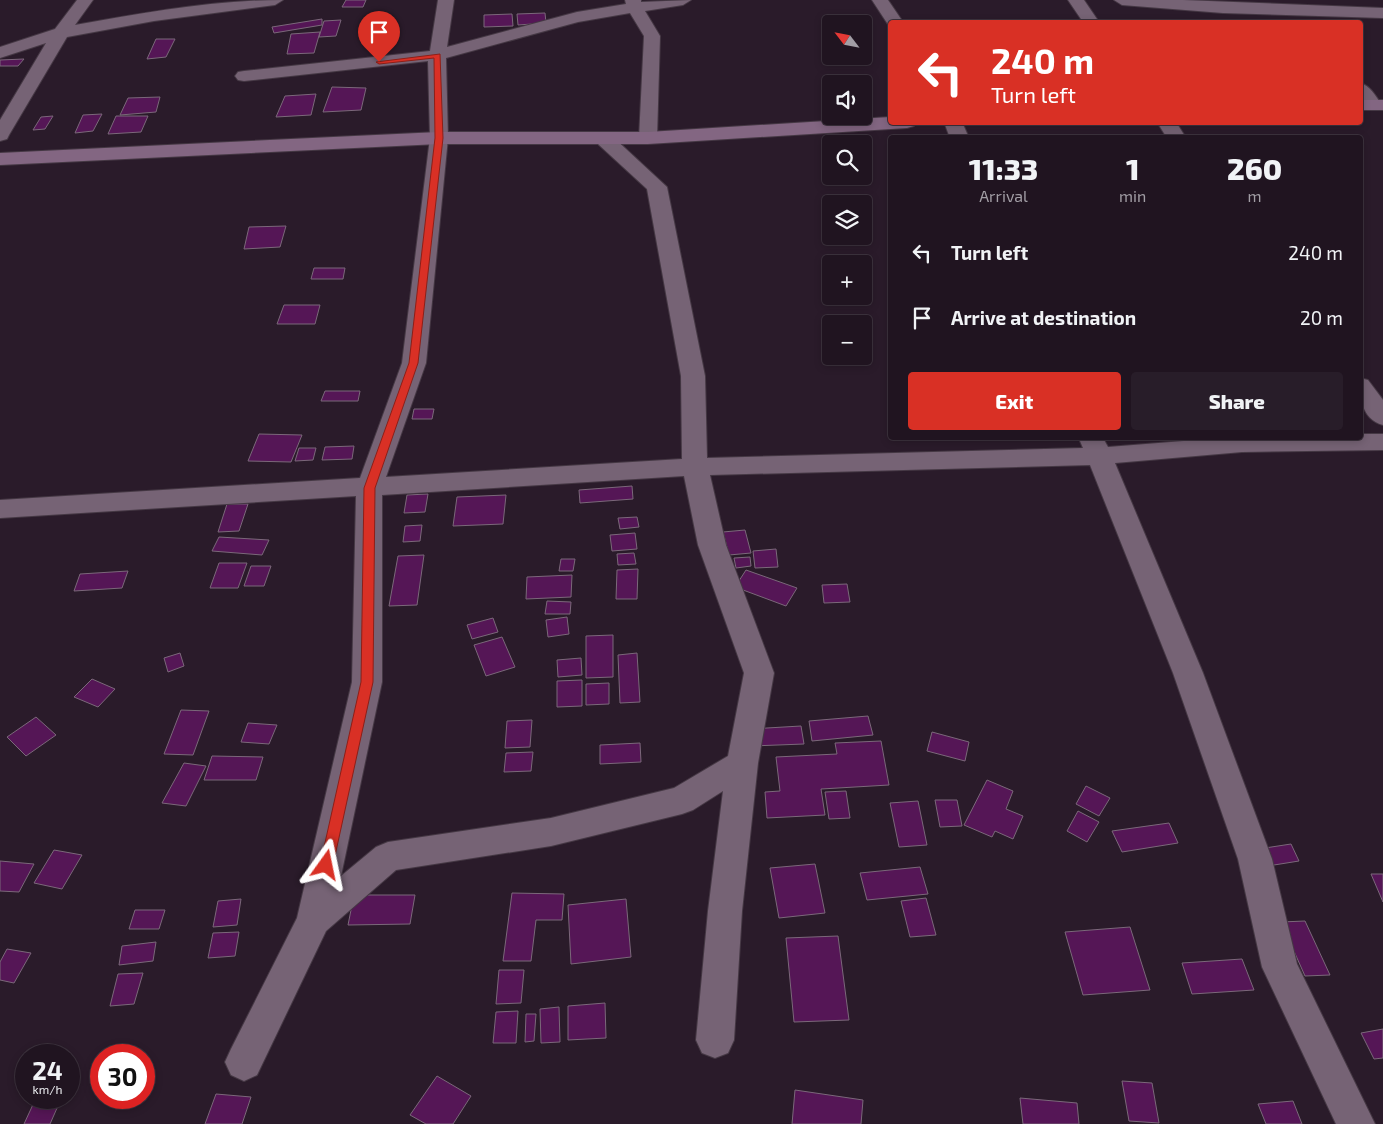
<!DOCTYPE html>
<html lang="en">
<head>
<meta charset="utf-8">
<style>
  body { margin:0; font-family:"Exo 2",sans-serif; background:#281d29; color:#f1f3f6; height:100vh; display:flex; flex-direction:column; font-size:19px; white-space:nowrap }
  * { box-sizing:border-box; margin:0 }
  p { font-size:16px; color:#a29ea5 }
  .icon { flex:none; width:28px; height:28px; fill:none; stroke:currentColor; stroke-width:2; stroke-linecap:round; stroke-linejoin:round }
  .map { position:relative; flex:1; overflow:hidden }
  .drawer { position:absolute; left:888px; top:135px; width:475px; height:305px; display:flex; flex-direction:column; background:#201420; border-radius:5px; box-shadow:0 2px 8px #0003,0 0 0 1px #3d333e }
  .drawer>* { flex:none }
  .banner { position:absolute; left:888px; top:20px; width:475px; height:105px; border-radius:5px; box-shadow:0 2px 8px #0003,0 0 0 1px #3d333e; background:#d93025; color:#fff; overflow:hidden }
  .needle { width:32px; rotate:302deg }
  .fabs { position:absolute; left:822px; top:15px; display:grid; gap:10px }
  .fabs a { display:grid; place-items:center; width:50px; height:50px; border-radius:5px; background:#201420; box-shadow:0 2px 8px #0003,0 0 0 1px #3d333e; font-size:25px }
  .speed { position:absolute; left:15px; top:1044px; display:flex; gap:10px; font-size:25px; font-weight:700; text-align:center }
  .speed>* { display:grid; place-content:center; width:65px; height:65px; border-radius:50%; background:#201420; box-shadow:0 2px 8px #0003,0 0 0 1px #3d333e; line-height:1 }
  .speed small { font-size:12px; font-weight:400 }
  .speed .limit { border:8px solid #d22; background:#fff; color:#111 }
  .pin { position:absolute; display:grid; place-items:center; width:42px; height:42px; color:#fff; margin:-51px -21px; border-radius:50% 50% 50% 0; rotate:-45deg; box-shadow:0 0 5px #0007 }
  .pin .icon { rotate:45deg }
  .me { position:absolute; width:55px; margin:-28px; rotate:12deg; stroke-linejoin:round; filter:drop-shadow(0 0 4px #0008) }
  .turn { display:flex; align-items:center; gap:18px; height:105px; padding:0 20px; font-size:22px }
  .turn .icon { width:65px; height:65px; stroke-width:2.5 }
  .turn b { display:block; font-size:35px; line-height:42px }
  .eta { display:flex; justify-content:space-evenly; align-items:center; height:85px; text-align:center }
  .eta b { font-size:30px; font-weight:800; line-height:35px }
  .action { display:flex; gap:10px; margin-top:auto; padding:10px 20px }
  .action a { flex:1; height:58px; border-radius:5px; background:#d93025; color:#fff; font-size:20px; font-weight:800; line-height:58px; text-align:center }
  .action a+a { background:#281d29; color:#f1f3f6 }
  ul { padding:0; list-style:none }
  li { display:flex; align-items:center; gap:15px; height:65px; padding:0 20px }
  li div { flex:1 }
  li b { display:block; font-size:19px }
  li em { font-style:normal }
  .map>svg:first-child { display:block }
  .building { fill:#551656; stroke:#7b687a }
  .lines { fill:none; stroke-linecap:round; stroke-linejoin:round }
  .minor-casing { stroke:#453844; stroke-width:2 }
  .secondary-casing { stroke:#453844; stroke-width:2 }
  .minor { fill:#766375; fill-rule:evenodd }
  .secondary { fill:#836682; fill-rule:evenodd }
  .route { fill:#d93025; stroke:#8d1f18 }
</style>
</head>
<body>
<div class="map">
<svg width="1383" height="1124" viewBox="0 0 1383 1124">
  <rect width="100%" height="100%" fill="#2a1b2a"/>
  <path class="building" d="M 346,0 L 366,0 L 363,7 L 342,7 Z
    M 545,13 L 546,23 L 518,25 L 517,14 Z
    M 512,14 L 513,26 L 484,27 L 484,15 Z
    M 322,19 L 322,25 L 274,33 L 272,27 Z
    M 341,20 L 336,36 L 319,37 L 324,21 Z
    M 320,32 L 314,53 L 287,54 L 291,34 Z
    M 156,39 L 175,39 L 166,57 L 147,59 Z
    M 24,59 L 18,66 L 0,66 L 0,60 Z
    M 332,87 L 366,88 L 361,110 L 323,112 Z
    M 316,94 L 311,115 L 276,117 L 285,96 Z
    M 160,97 L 156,112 L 120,115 L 128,98 Z
    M 102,114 L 93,131 L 75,133 L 83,115 Z
    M 53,116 L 45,129 L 33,130 L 41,117 Z
    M 116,116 L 148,116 L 141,132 L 108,134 Z
    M 286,226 L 280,247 L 244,249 L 249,227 Z
    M 314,268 L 345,268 L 343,279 L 311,279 Z
    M 284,305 L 320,305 L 315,324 L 277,324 Z
    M 325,391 L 360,391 L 358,401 L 321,401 Z
    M 414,409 L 434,409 L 432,419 L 412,419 Z
    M 259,434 L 302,435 L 291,462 L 248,461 Z
    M 354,446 L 352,459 L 322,460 L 325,447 Z
    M 299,448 L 316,448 L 313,460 L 295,461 Z
    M 632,486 L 633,499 L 580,503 L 579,490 Z
    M 428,494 L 425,512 L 404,513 L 407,495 Z
    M 506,495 L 503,524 L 453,526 L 457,497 Z
    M 227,504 L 248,504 L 239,531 L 218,532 Z
    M 637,517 L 639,527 L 620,529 L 618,518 Z
    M 422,525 L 420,541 L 403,542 L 405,526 Z
    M 745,530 L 751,553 L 729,555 L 723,532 Z
    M 635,533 L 637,549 L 612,551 L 610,535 Z
    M 219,537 L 269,540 L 262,555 L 212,551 Z
    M 776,549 L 778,567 L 755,568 L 753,551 Z
    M 634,553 L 636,564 L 618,565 L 617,554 Z
    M 424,555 L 417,605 L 389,606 L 398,556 Z
    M 750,557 L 751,566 L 736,568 L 734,558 Z
    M 561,559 L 575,559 L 573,571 L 559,571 Z
    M 219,563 L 247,563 L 238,588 L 210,588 Z
    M 251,566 L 271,566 L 264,586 L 244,586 Z
    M 638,569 L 637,599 L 616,599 L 617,570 Z
    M 746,570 L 797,588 L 786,606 L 735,587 Z
    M 128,571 L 122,588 L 74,591 L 80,574 Z
    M 572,575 L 571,597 L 526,599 L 527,577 Z
    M 847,584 L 850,602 L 824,603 L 822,585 Z
    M 547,601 L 571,602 L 570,614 L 545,614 Z
    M 567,617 L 569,634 L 548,637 L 546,620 Z
    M 493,618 L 498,632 L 472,639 L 467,625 Z
    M 613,635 L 613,677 L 586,678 L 586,636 Z
    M 502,637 L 515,667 L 486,676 L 474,645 Z
    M 180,653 L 184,666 L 168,672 L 164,658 Z
    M 637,653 L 640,702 L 620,703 L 618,655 Z
    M 581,658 L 582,675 L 558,677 L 557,660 Z
    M 92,679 L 115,689 L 98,707 L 74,697 Z
    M 582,680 L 582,706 L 557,707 L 557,681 Z
    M 609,683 L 609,704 L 586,705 L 586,684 Z
    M 181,710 L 209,711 L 193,755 L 164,754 Z
    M 868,716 L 873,735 L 812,741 L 809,721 Z
    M 36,717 L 56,735 L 26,756 L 7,737 Z
    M 532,720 L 530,747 L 505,748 L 507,721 Z
    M 248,723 L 277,725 L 269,744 L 241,742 Z
    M 801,726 L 804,744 L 752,746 L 750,729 Z
    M 932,732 L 969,742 L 965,761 L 927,751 Z
    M 881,741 L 889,785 L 821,789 L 825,815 L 767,818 L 765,792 L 780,791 L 776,757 L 837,754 L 835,743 Z
    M 640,743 L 641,762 L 600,764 L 600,745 Z
    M 533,752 L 531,771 L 504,772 L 506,753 Z
    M 212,756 L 263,757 L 256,780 L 204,780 Z
    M 184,763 L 206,766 L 186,806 L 162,803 Z
    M 987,780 L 1013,791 L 1006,809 L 1023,816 L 1013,839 L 995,831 L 992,837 L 964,825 Z
    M 1086,786 L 1110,798 L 1099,816 L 1076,804 Z
    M 846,791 L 850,818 L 829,819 L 825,792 Z
    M 935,800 L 957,800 L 962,826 L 940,827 Z
    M 918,801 L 927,845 L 899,847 L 890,803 Z
    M 1078,811 L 1099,822 L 1087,842 L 1067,831 Z
    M 1169,823 L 1178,843 L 1122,852 L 1112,831 Z
    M 1291,844 L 1299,861 L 1274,865 L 1265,848 Z
    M 54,850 L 82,855 L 62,889 L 34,883 Z
    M 0,861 L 34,864 L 19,892 L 0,891 Z
    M 815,864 L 825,913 L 779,918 L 770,868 Z
    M 920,867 L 928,894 L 867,900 L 860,873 Z
    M 1371,874 L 1383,874 L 1383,902 Z
    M 512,893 L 564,894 L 562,920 L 536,920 L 531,961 L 503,961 Z
    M 354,895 L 415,895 L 410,924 L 348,925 Z
    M 926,898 L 936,935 L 910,937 L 901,901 Z
    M 241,899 L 237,925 L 213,927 L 218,901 Z
    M 626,899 L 631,957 L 571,964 L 568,905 Z
    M 135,910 L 165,910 L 159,929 L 129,929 Z
    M 1305,921 L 1330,975 L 1305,976 L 1281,922 Z
    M 1130,927 L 1150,990 L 1083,995 L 1065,932 Z
    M 239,932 L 235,956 L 208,958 L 213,933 Z
    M 838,936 L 849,1020 L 794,1022 L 786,938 Z
    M 156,942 L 153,961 L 119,965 L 122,946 Z
    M 7,949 L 31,953 L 14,983 L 0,980 L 0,962 Z
    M 1242,959 L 1254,990 L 1192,994 L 1182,963 Z
    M 499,970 L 524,970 L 521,1003 L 496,1004 Z
    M 143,973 L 134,1004 L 110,1006 L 118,974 Z
    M 605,1003 L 606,1038 L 568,1040 L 568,1006 Z
    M 559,1007 L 560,1042 L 541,1043 L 540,1009 Z
    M 518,1011 L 516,1043 L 493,1043 L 496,1012 Z
    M 526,1014 L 536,1014 L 534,1041 L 525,1042 Z
    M 1383,1029 L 1383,1058 L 1374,1059 L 1361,1033 Z
    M 437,1076 L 471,1096 L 453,1124 L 426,1124 L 410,1115 Z
    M 1122,1081 L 1152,1083 L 1159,1123 L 1129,1121 Z
    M 795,1090 L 863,1100 L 861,1124 L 792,1124 Z
    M 216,1094 L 251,1097 L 242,1124 L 205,1124 Z
    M 36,1098 L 61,1099 L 50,1124 L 24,1124 Z
    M 1020,1098 L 1077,1103 L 1079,1124 L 1023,1124 Z
    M 1293,1101 L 1302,1124 L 1266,1124 L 1258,1104 Z"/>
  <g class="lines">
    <g class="minor-casing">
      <path id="minor" d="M 77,0 L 93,0 L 75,25 C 144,13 213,0 283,0 L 275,5 L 154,21 L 67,37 L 9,135 L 7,139 L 0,141 L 0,120 L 46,43 L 0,58 L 0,47 L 55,29 Z
        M 438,0 L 454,0 L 447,47 L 577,12 L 626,4 L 625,0 L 641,0 L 641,2 L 691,0 L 683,5 L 645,11 L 660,36 L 657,138 L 655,142 L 641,142 L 639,138 L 644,36 L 630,13 L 578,22 L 446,58 L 448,138 L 426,363 L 386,477 L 682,459 L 681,376 L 647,189 L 598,144 L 596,140 L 598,136 L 612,136 L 667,187 L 705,376 L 707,458 L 1083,448 L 1080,441 L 1083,438 L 1103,438 L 1108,447 L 1221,438 L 1360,438 L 1360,434 L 1383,434 L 1383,450 L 1242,452 L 1115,463 L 1203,673 L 1272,859 L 1297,964 L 1375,1124 L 1336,1124 L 1262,967 L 1238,859 L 1173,673 L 1090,465 L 710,475 L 726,545 L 774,673 L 758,763 L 742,911 L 734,1040 L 728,1053 L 715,1058 L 702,1053 L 696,1040 L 708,911 L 723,791 L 693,810 L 682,814 L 551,846 L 396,870 L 326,931 L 257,1075 L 244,1081 L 231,1075 L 225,1062 L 231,1049 L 297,918 L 352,682 L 356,496 L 0,518 L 0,500 L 360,478 L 402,363 L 430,138 L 428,61 L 244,81 L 238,80 L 235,76 L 238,72 L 244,71 L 430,51 ZM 684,476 L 698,545 L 744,673 L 728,756 L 674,788 L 551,818 L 388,842 L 376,847 L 341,876 L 382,682 L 382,495 Z
        M 872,0 L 888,0 L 903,22 L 890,22 L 889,26 Z
        M 1068,0 L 1084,0 L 1099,22 L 1083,22 Z
        M 1114,0 L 1183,0 L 1383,8 L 1383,18 L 1223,13 L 1122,5 Z
        M 1360,83 C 1370,85 1376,97 1382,105 L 1379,109 L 1367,109 L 1360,100 Z
        M 944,122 L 962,122 L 969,138 L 950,138 Z
        M 1157,122 L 1176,122 L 1186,138 L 1167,138 Z
        M 1360,378 L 1368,380 L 1383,400 L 1383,425 C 1361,419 1360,397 1360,378 Z"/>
    </g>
    <g class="secondary-casing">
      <path id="secondary" d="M 1360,100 L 1383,100 L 1383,110 L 1360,110 Z
        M 890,117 L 890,122 L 916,122 L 914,126 L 907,128 L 648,144 L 439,144 L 0,165 L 0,153 L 439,132 L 648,132 Z"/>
    </g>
    <use href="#minor" class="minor"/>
    <use href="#secondary" class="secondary"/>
  </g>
  <path class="route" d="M 440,54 L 443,138 L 418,363 L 375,488 L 373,682 L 333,865 L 331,870 L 326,872 L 322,870 L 320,865 L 361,682 L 364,488 L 409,363 L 435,138 L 434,58 L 379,64 L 376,62 Z"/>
</svg>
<div class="fabs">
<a><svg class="needle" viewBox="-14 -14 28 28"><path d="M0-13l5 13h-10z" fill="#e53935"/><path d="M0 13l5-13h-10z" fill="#a29ea5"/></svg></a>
<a><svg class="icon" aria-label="sound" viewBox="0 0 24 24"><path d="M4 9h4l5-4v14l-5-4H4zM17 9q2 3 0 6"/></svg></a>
<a><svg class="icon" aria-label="search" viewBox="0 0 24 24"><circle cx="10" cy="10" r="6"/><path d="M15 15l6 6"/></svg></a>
<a><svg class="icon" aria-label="layers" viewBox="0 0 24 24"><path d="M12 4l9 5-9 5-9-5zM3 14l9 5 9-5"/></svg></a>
<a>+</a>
<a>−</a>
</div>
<div class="speed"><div>24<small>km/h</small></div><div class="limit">30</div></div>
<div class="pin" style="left:379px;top:62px;background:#d93025"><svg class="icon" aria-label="arrive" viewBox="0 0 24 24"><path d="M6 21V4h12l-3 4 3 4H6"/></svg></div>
<svg class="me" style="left:326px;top:865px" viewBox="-20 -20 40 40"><path d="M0-17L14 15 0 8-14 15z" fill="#d93025" stroke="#fff" stroke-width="4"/></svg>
<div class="banner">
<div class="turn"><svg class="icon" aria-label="left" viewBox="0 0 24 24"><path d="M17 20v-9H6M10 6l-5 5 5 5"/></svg><div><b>240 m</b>Turn left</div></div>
</div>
<section class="drawer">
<div class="eta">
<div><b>11:33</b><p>Arrival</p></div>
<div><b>1</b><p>min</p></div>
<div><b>260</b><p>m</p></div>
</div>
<ul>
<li><svg class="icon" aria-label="left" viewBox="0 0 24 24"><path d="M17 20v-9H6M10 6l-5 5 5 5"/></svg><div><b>Turn left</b></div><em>240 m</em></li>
<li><svg class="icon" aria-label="arrive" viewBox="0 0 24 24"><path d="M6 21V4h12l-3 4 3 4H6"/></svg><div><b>Arrive at destination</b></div><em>20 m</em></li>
</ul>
<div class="action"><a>Exit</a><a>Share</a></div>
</section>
</div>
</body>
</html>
